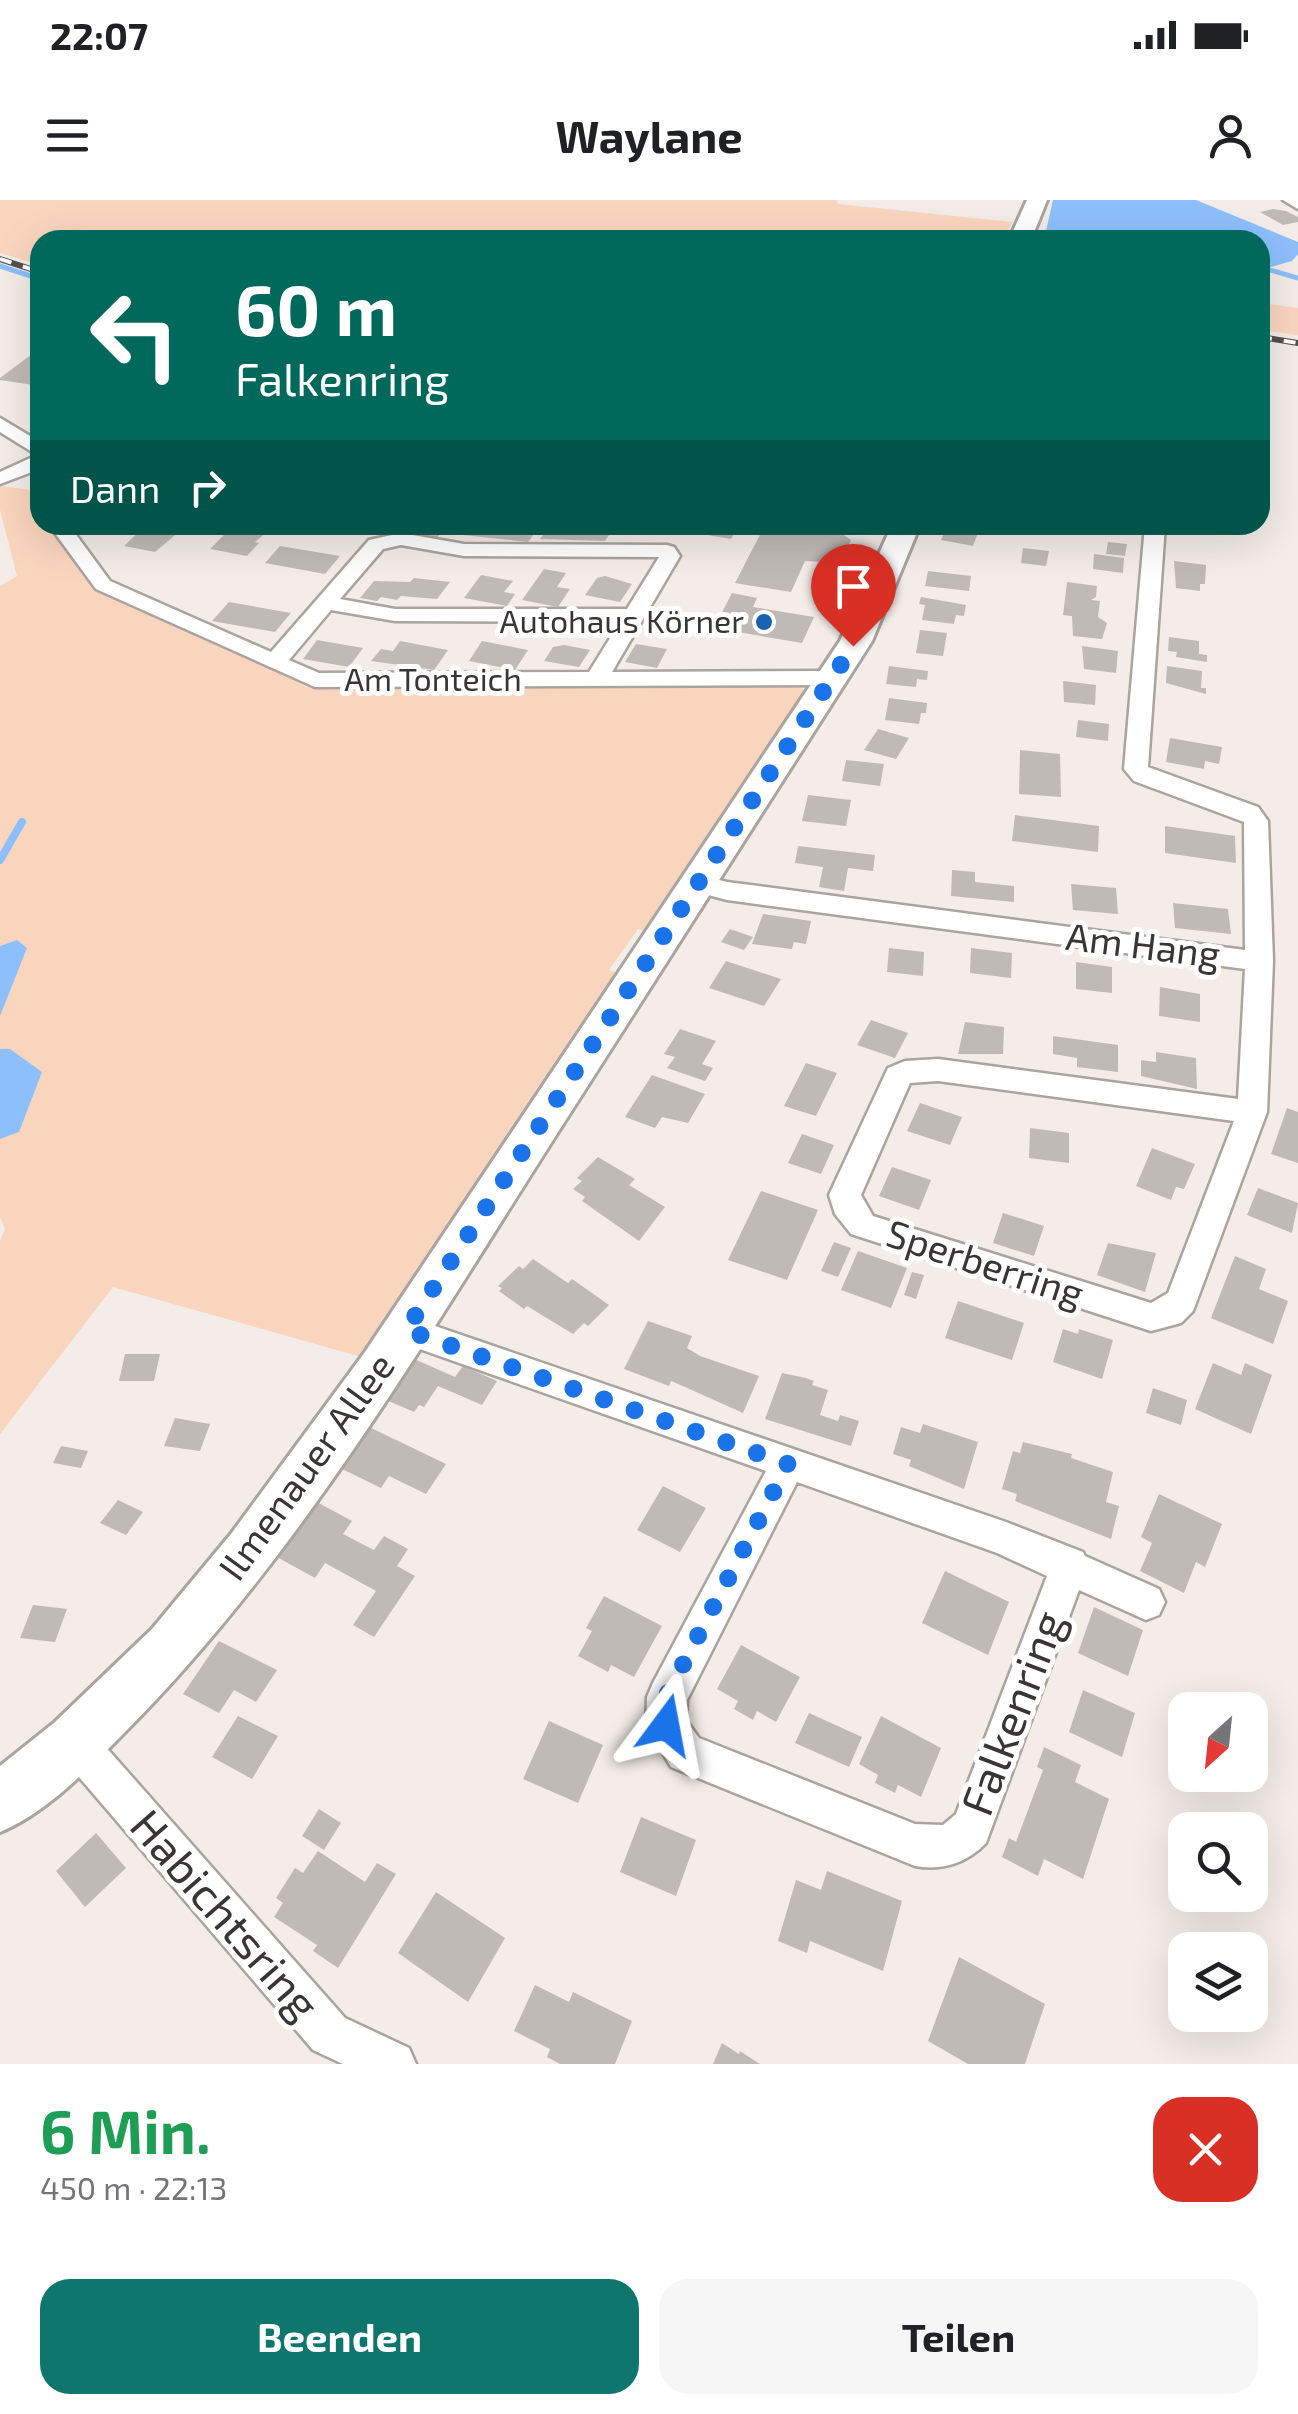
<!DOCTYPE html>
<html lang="de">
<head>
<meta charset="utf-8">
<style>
  body { margin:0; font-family:"Exo 2",sans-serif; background:#f6f6f6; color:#202124; height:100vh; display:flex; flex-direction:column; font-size:38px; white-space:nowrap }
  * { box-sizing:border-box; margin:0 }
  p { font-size:32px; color:#757577 }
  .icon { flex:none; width:55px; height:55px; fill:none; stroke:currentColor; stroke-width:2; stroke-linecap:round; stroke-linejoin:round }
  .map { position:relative; height:1864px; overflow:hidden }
  .details { display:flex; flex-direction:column; background:#fff; flex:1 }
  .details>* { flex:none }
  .top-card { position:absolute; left:30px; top:30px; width:1240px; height:305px; border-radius:30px; box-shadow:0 10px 40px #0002; background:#00695c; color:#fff; overflow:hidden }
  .needle { width:65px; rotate:207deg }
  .tools { position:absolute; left:1168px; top:1492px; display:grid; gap:20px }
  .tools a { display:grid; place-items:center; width:100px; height:100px; border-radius:20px; background:#fff; box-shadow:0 10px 40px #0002; font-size:50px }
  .pin { position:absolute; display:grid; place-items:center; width:85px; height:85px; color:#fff; margin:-102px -42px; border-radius:50% 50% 50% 0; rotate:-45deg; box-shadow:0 0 10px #0007 }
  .pin .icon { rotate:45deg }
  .me { position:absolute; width:110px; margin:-55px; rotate:13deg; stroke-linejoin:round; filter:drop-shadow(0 0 8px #0008) }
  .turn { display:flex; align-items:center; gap:35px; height:210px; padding:0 40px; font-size:45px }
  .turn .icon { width:130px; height:130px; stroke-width:2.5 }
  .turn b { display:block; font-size:70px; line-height:85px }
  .then { display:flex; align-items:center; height:95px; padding:0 40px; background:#0003; gap:20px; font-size:38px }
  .round { display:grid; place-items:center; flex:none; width:105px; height:105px; border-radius:30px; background:#f6f6f6 }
  .headline { display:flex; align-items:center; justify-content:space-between; height:170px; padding:0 40px }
  h1 { font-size:60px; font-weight:700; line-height:75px; color:#1e9e55 }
  .action { display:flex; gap:20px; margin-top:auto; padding:20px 40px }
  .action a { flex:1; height:115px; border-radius:30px; background:#0f766e; color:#fff; font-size:40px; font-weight:700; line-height:115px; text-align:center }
  .action a+a { background:#f6f6f6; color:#202124 }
  .status { display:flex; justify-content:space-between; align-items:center; height:70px; padding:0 50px; background:#fff; direction:ltr }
  .status svg { height:28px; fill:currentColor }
  header { display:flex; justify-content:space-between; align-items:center; height:130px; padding:0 40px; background:#fff; font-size:45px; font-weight:700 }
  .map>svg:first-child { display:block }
  .green { fill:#fad5be }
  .water { fill:#8dbffc }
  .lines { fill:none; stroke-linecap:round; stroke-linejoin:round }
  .stream-far1 { stroke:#8dbffc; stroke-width:5 }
  .stream { stroke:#8dbffc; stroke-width:8 }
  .building { fill:#c0bab6 }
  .street-casing { stroke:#aaa4a0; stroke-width:5 }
  .secondary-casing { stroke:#aaa4a0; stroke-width:6 }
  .street { fill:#fff; fill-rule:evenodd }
  .secondary { fill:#fff; fill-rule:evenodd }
  .rail-casing { stroke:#524f4d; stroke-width:6 }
  .rail { stroke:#fff; stroke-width:4; stroke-dasharray:12; stroke-linecap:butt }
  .route { stroke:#1a73e8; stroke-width:18; stroke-dasharray:0 32.4 }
  .poi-dot { fill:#1763b2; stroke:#fff; stroke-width:4 }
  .labels { text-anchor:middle; stroke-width:10; stroke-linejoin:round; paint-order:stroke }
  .far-poi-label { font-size:32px; fill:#383634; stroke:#fff; text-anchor:end }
  .far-street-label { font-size:32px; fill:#383634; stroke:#fff }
  .street-label { font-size:38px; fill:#383634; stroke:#fff }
  .near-street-label { font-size:45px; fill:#383634; stroke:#fff }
</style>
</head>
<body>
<div class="status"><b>22:07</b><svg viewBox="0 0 49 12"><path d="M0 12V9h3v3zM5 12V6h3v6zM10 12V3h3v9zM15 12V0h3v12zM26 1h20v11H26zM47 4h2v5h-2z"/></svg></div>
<header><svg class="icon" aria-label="menu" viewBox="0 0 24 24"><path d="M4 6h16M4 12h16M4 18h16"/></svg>Waylane<svg class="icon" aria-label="person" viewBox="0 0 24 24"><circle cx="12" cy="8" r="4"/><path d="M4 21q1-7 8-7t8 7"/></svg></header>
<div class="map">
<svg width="1298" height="1864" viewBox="0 0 1298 1864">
  <rect width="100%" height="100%" fill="#f3ece8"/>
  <path class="green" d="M 0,0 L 837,0 L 838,4 L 1012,22 L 1003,40 L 40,40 L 40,65 L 0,53 Z
    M 1260,103 L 1298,108 L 1298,135 L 1260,130 Z
    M 0,286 L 40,291 L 40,325 L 51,325 L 92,385 L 310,488 L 801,486 L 808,497 L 652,733 L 638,729 L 609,770 L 620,774 L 365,1158 L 113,1087 L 0,1234 L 0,1041 L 5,1029 L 0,1017 L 0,939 L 19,932 L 10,849 L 0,849 L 0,816 L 17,740 L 0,746 L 0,386 L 17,376 L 0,310 Z"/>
  <path class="water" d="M 1053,0 L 1196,0 L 1298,42 L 1298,54 L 1292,61 L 1260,70 L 1260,40 L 1044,40 Z
    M 17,740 L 27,748 L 0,816 L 0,746 Z
    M 0,849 L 10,849 L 42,872 L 19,932 L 0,939 Z"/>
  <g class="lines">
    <path class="stream-far1" d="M 0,66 L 40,79
      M 1263,68 L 1298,78"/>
    <path class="stream" d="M 0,660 L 22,622"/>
  </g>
  <path class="building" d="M 1273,9 L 1286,11 L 1298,17 L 1298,22 L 1283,25 L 1260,12 Z
    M 40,148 L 40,186 L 0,180 L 0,178 Z
    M 146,325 L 187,325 L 155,352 L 124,346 Z
    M 234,325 L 275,325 L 255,342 L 259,343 L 247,356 L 210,349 Z
    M 399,325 L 447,325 L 437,338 L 424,336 L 423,330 L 416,329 L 406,333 L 394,331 Z
    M 478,325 L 527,325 L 522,331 L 537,330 L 528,342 L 463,335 Z
    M 551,325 L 604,325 L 614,327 L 605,341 L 540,339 Z
    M 699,325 L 739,325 L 731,339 L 695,333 Z
    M 765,325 L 844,335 L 851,340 L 840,363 L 805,361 L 791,392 L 735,383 Z
    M 948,325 L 980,327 L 973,346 L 941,340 Z
    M 1108,342 L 1127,344 L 1125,356 L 1106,354 Z
    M 280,346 L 340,356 L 325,374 L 265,363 Z
    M 1023,348 L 1049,351 L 1046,366 L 1021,363 Z
    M 1094,354 L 1124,358 L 1123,373 L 1093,369 Z
    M 1174,361 L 1206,365 L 1205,384 L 1200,384 L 1200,391 L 1176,388 Z
    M 544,369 L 566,373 L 557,387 L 570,389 L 558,407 L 522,400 Z
    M 928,371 L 971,376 L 969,391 L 925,386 Z
    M 481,375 L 513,381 L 504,392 L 515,394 L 507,406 L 464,398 Z
    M 605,376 L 632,384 L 620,402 L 585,395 L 597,378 Z
    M 414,378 L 450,382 L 437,399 L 401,396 L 397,400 L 381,397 L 377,401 L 360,398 L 374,381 L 410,382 Z
    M 1067,382 L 1097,386 L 1096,397 L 1091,400 L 1100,401 L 1098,417 L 1107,423 L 1102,439 L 1073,436 L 1072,416 L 1063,415 Z
    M 732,393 L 757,398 L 753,407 L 814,417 L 802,443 L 714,428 Z
    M 921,397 L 966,405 L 964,416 L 956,415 L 954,424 L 922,420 L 925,405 L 919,404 Z
    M 229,402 L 291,413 L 275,432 L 212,421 Z
    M 920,430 L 947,433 L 943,456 L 916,453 Z
    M 1169,437 L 1199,441 L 1199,454 L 1207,455 L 1207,462 L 1176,457 L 1177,452 L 1168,451 Z
    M 317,440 L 363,448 L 349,467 L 303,459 Z
    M 400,441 L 448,450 L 434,470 L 371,461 L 381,449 L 393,451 Z
    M 482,441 L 528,450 L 515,470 L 469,461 Z
    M 636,444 L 667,449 L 657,468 L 625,462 Z
    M 564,445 L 590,450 L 579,467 L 544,461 L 553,447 Z
    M 1082,446 L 1118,451 L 1116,473 L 1084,469 Z
    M 889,466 L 928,471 L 927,480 L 917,479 L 916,487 L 886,484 Z
    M 1167,466 L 1202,471 L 1201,488 L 1206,488 L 1206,494 L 1166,483 Z
    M 1063,481 L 1096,485 L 1095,505 L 1064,502 Z
    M 889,498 L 927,503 L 926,513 L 921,513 L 919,524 L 885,520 Z
    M 1078,520 L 1109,524 L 1108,541 L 1076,537 Z
    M 878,529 L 909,538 L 896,559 L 864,550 Z
    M 1170,538 L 1222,547 L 1219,564 L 1205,561 L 1204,569 L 1166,562 Z
    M 1020,550 L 1060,554 L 1061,597 L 1019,594 Z
    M 846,560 L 884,564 L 880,586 L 842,581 Z
    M 808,595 L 851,600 L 846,626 L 802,621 Z
    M 1015,615 L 1099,626 L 1098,652 L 1012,641 Z
    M 1165,626 L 1235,636 L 1236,663 L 1165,653 Z
    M 798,646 L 875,655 L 873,671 L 848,668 L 844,691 L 819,687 L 823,667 L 795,663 Z
    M 952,670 L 975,672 L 975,682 L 1014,686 L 1014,702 L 951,696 Z
    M 1071,684 L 1116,688 L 1118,714 L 1073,710 Z
    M 1173,703 L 1228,709 L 1231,734 L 1175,728 Z
    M 763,714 L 811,721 L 806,744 L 794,742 L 792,749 L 752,744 Z
    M 730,729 L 753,737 L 744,750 L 721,742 Z
    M 889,748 L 924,752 L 923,776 L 887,772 Z
    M 971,748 L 1012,753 L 1011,778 L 970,773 Z
    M 726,761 L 781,779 L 764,806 L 709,788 Z
    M 1076,762 L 1112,767 L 1112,793 L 1076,789 Z
    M 1160,787 L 1200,794 L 1200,822 L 1159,816 Z
    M 871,820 L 908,833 L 895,858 L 857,845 Z
    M 965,822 L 1004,827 L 1003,854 L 958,854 Z
    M 680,829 L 716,841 L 702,864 L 713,868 L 705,881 L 667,868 L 675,857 L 664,854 Z
    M 1053,836 L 1118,845 L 1118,872 L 1077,867 L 1077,858 L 1053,854 Z
    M 1156,852 L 1196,858 L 1197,889 L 1141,876 L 1141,860 L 1156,862 Z
    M 806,863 L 837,873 L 816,916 L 784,906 Z
    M 652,875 L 705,894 L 688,923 L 662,917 L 655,928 L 625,917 Z
    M 920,903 L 962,917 L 950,945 L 907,931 Z
    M 1287,908 L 1298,912 L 1298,963 L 1271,954 Z
    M 1030,928 L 1069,933 L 1069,963 L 1029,958 Z
    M 802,934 L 834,945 L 821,974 L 788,963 Z
    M 1152,948 L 1195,964 L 1184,989 L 1176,987 L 1171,1000 L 1136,986 Z
    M 598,957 L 635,979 L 629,985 L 665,1007 L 639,1041 L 582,1001 L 585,997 L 573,989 L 582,981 L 577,978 Z
    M 892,967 L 931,980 L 919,1010 L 879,996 Z
    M 1258,988 L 1298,1003 L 1292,1033 L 1247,1015 Z
    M 761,991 L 818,1010 L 787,1080 L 728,1060 Z
    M 1003,1013 L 1044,1026 L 1034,1056 L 993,1043 Z
    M 834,1042 L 851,1048 L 838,1077 L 821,1071 Z
    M 1108,1043 L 1156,1053 L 1145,1092 L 1097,1075 Z
    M 858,1051 L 907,1068 L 891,1108 L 841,1090 Z
    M 1235,1056 L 1266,1069 L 1259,1089 L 1288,1101 L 1273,1144 L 1211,1118 Z
    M 533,1059 L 568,1083 L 572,1079 L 609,1105 L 588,1126 L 584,1123 L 573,1134 L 527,1106 L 524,1109 L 499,1091 L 502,1088 L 498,1086 L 519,1066 L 523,1069 Z
    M 912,1072 L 924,1075 L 916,1099 L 904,1095 Z
    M 958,1101 L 1024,1123 L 1012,1160 L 945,1138 Z
    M 648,1121 L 692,1136 L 687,1148 L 700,1156 L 759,1176 L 743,1213 L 685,1187 L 671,1181 L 669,1186 L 624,1169 Z
    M 1063,1129 L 1078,1134 L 1079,1129 L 1113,1140 L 1102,1179 L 1053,1162 Z
    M 125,1154 L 160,1154 L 154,1181 L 119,1181 Z
    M 412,1158 L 455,1177 L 463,1166 L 497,1181 L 482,1205 L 438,1186 L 424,1207 L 419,1205 L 414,1212 L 384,1199 Z
    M 1213,1163 L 1241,1175 L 1245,1163 L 1272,1175 L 1251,1234 L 1195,1209 Z
    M 782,1173 L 806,1178 L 814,1181 L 812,1185 L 828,1190 L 820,1215 L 838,1221 L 840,1215 L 859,1221 L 851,1246 L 765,1219 Z
    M 1153,1188 L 1187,1200 L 1181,1225 L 1146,1213 Z
    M 175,1218 L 210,1224 L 200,1251 L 164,1246 Z
    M 923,1224 L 978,1242 L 964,1289 L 909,1266 L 911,1260 L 893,1254 L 901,1227 L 920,1233 Z
    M 367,1226 L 446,1264 L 426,1294 L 389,1276 L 381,1288 L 338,1267 Z
    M 1023,1242 L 1072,1254 L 1071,1258 L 1113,1272 L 1106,1302 L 1119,1306 L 1111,1339 L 1015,1301 L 1017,1294 L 1002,1289 L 1013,1251 L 1020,1253 Z
    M 61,1246 L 88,1251 L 81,1268 L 53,1263 Z
    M 663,1286 L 706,1308 L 680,1352 L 637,1330 Z
    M 1159,1294 L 1222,1324 L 1205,1367 L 1196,1362 L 1184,1393 L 1140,1371 L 1152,1343 L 1141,1337 Z
    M 118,1300 L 143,1312 L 126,1335 L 100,1323 Z
    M 315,1301 L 352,1321 L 343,1334 L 374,1350 L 384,1336 L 408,1349 L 397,1366 L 415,1376 L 374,1437 L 353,1425 L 376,1391 L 325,1363 L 315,1378 L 275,1356 Z
    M 945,1371 L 1009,1402 L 988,1455 L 922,1423 Z
    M 604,1396 L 662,1426 L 634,1477 L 611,1465 L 608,1472 L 578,1456 L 592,1431 L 586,1428 Z
    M 33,1405 L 67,1409 L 55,1442 L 20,1438 Z
    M 1094,1407 L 1143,1430 L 1128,1476 L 1078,1453 Z
    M 219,1441 L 277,1470 L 256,1502 L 234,1490 L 219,1513 L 183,1494 Z
    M 741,1445 L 800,1477 L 776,1522 L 757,1511 L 753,1520 L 734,1509 L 738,1501 L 717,1489 Z
    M 1083,1490 L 1135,1513 L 1122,1557 L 1069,1532 Z
    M 809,1513 L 862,1537 L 849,1567 L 795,1543 Z
    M 238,1516 L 278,1536 L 252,1579 L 212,1557 Z
    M 881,1516 L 941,1548 L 921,1597 L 898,1585 L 895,1593 L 875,1583 L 878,1575 L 859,1564 Z
    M 549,1521 L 603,1545 L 578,1603 L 523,1579 Z
    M 1044,1547 L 1081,1565 L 1075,1582 L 1109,1599 L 1083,1679 L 1044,1659 L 1038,1676 L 1002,1657 L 1009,1638 L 1016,1642 L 1043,1570 L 1037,1567 Z
    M 319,1609 L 341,1623 L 324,1650 L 302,1636 Z
    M 641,1617 L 696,1640 L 676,1696 L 620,1672 Z
    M 96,1633 L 126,1668 L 85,1707 L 56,1671 Z
    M 318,1651 L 365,1682 L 377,1663 L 396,1674 L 338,1768 L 313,1751 L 317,1745 L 274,1717 L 283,1703 L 276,1698 L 295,1668 L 303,1673 Z
    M 827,1671 L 902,1701 L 883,1771 L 810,1741 L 807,1753 L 778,1741 L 796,1680 L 821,1690 Z
    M 436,1692 L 505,1738 L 468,1802 L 398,1753 Z
    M 959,1757 L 1045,1804 L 1025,1864 L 968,1864 L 928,1841 Z
    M 535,1785 L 569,1802 L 573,1792 L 632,1821 L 615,1864 L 560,1864 L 547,1857 L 550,1849 L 514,1831 Z
    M 722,1843 L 739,1854 L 740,1851 L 760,1864 L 713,1864 Z"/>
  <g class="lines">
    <g class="street-casing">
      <path id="street" d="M 1283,0 L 1298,0 L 1298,9 Z
        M 0,218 L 40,242 L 40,269 L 0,284 L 0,272 L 37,255 L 0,232 Z
        M 49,325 L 69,325 L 110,381 L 271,452 L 369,340 L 401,333 L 464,344 L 667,345 L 674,347 L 680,356 L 612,472 L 832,471 L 843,478 L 832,485 L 315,487 L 96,389 ZM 401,345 L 464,356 L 659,357 L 627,409 L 395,409 L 340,399 L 383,349 ZM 331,410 L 395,421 L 620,422 L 589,472 L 319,473 L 289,460 Z
        M 1145,325 L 1165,325 L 1148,567 L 1258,607 L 1268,621 L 1273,761 L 1267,912 L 1193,1111 L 1181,1123 L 1151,1131 L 851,1034 L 835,1014 L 829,995 L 888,868 L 905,861 L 938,859 L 1238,899 L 1245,769 L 727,700 L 686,689 L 682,683 L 695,674 L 727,682 L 1245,750 L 1244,622 L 1134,581 L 1124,569 ZM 938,881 L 1234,921 L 1168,1093 L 1151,1103 L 873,1016 L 861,995 L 910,883 Z
        M 406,1116 L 1006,1322 L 1083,1352 L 1085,1356 L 1159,1389 L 1165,1402 L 1159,1415 L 1146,1420 L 1079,1390 L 986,1643 C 967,1663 942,1671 915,1666 L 671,1567 L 646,1525 L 647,1497 L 653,1483 L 766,1271 L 394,1140 L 389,1130 L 394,1120 ZM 797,1282 L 997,1353 L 1047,1376 L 956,1614 L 943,1625 L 915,1624 L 699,1538 L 686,1520 L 687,1500 Z
        M 75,1522 L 89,1528 L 345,1818 L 409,1848 L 416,1864 L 343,1864 L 313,1850 L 61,1556 L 55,1542 L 61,1528 Z"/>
    </g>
    <g class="secondary-casing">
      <path id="secondary" d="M 1027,0 L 1047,0 L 1031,40 L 1009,40 Z
        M 892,325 L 920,325 L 872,441 C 765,608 658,776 551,943 C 421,1147 295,1362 123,1534 C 88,1569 46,1613 0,1632 L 0,1566 L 55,1522 L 152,1429 L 231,1334 L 365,1152 L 840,441 Z"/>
    </g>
    <use href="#street" class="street"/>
    <use href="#secondary" class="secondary"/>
    <g class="rail-casing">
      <path id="rail" d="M 0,59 L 40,72
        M 1260,137 L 1298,143"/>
    </g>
    <use href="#rail" class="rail"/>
  </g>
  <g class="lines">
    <path class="route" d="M 666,1525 L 666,1497 L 788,1264 L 406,1130 L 853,446"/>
  </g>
  <circle class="poi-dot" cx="764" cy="422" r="10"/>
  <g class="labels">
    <g class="far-poi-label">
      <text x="744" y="433">Autohaus Körner</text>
    </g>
    <g class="far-street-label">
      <text x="433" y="491">Am Tonteich</text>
    </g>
    <g class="street-label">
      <text transform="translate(1143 746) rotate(7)" y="13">Am Hang</text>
      <text transform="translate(985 1064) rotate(18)" y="13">Sperberring</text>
      <text transform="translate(307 1267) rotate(-54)" y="13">Ilmenauer Allee</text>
    </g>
    <g class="near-street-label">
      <text transform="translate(1013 1513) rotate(-69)" y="16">Falkenring</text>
      <text transform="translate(225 1715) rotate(49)" y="16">Habichtsring</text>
    </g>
  </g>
</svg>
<div class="tools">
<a><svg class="needle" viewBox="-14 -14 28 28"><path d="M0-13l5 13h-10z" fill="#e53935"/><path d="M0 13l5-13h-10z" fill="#757577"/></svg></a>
<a><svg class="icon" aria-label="search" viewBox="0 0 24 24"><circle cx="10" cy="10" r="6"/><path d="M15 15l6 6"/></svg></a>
<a><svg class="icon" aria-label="layers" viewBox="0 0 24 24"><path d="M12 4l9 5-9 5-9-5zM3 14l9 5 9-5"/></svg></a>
</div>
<div class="pin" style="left:853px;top:446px;background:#d93025"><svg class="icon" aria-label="arrive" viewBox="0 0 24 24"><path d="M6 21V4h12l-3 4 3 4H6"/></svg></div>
<svg class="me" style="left:666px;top:1525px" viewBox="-20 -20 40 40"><path d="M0-17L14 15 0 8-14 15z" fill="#1a73e8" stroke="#fff" stroke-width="4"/></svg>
<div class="top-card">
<div class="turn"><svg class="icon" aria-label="left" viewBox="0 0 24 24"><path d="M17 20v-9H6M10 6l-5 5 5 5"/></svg><div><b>60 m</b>Falkenring</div></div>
<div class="then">Dann<svg class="icon" aria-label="right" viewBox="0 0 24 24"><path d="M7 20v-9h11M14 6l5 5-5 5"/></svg></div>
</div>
</div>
<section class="details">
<div class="headline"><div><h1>6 Min.</h1><p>450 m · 22:13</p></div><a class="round" style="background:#d93025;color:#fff"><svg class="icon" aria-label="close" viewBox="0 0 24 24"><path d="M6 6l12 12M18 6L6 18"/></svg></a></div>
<div class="action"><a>Beenden</a><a>Teilen</a></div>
</section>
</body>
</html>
